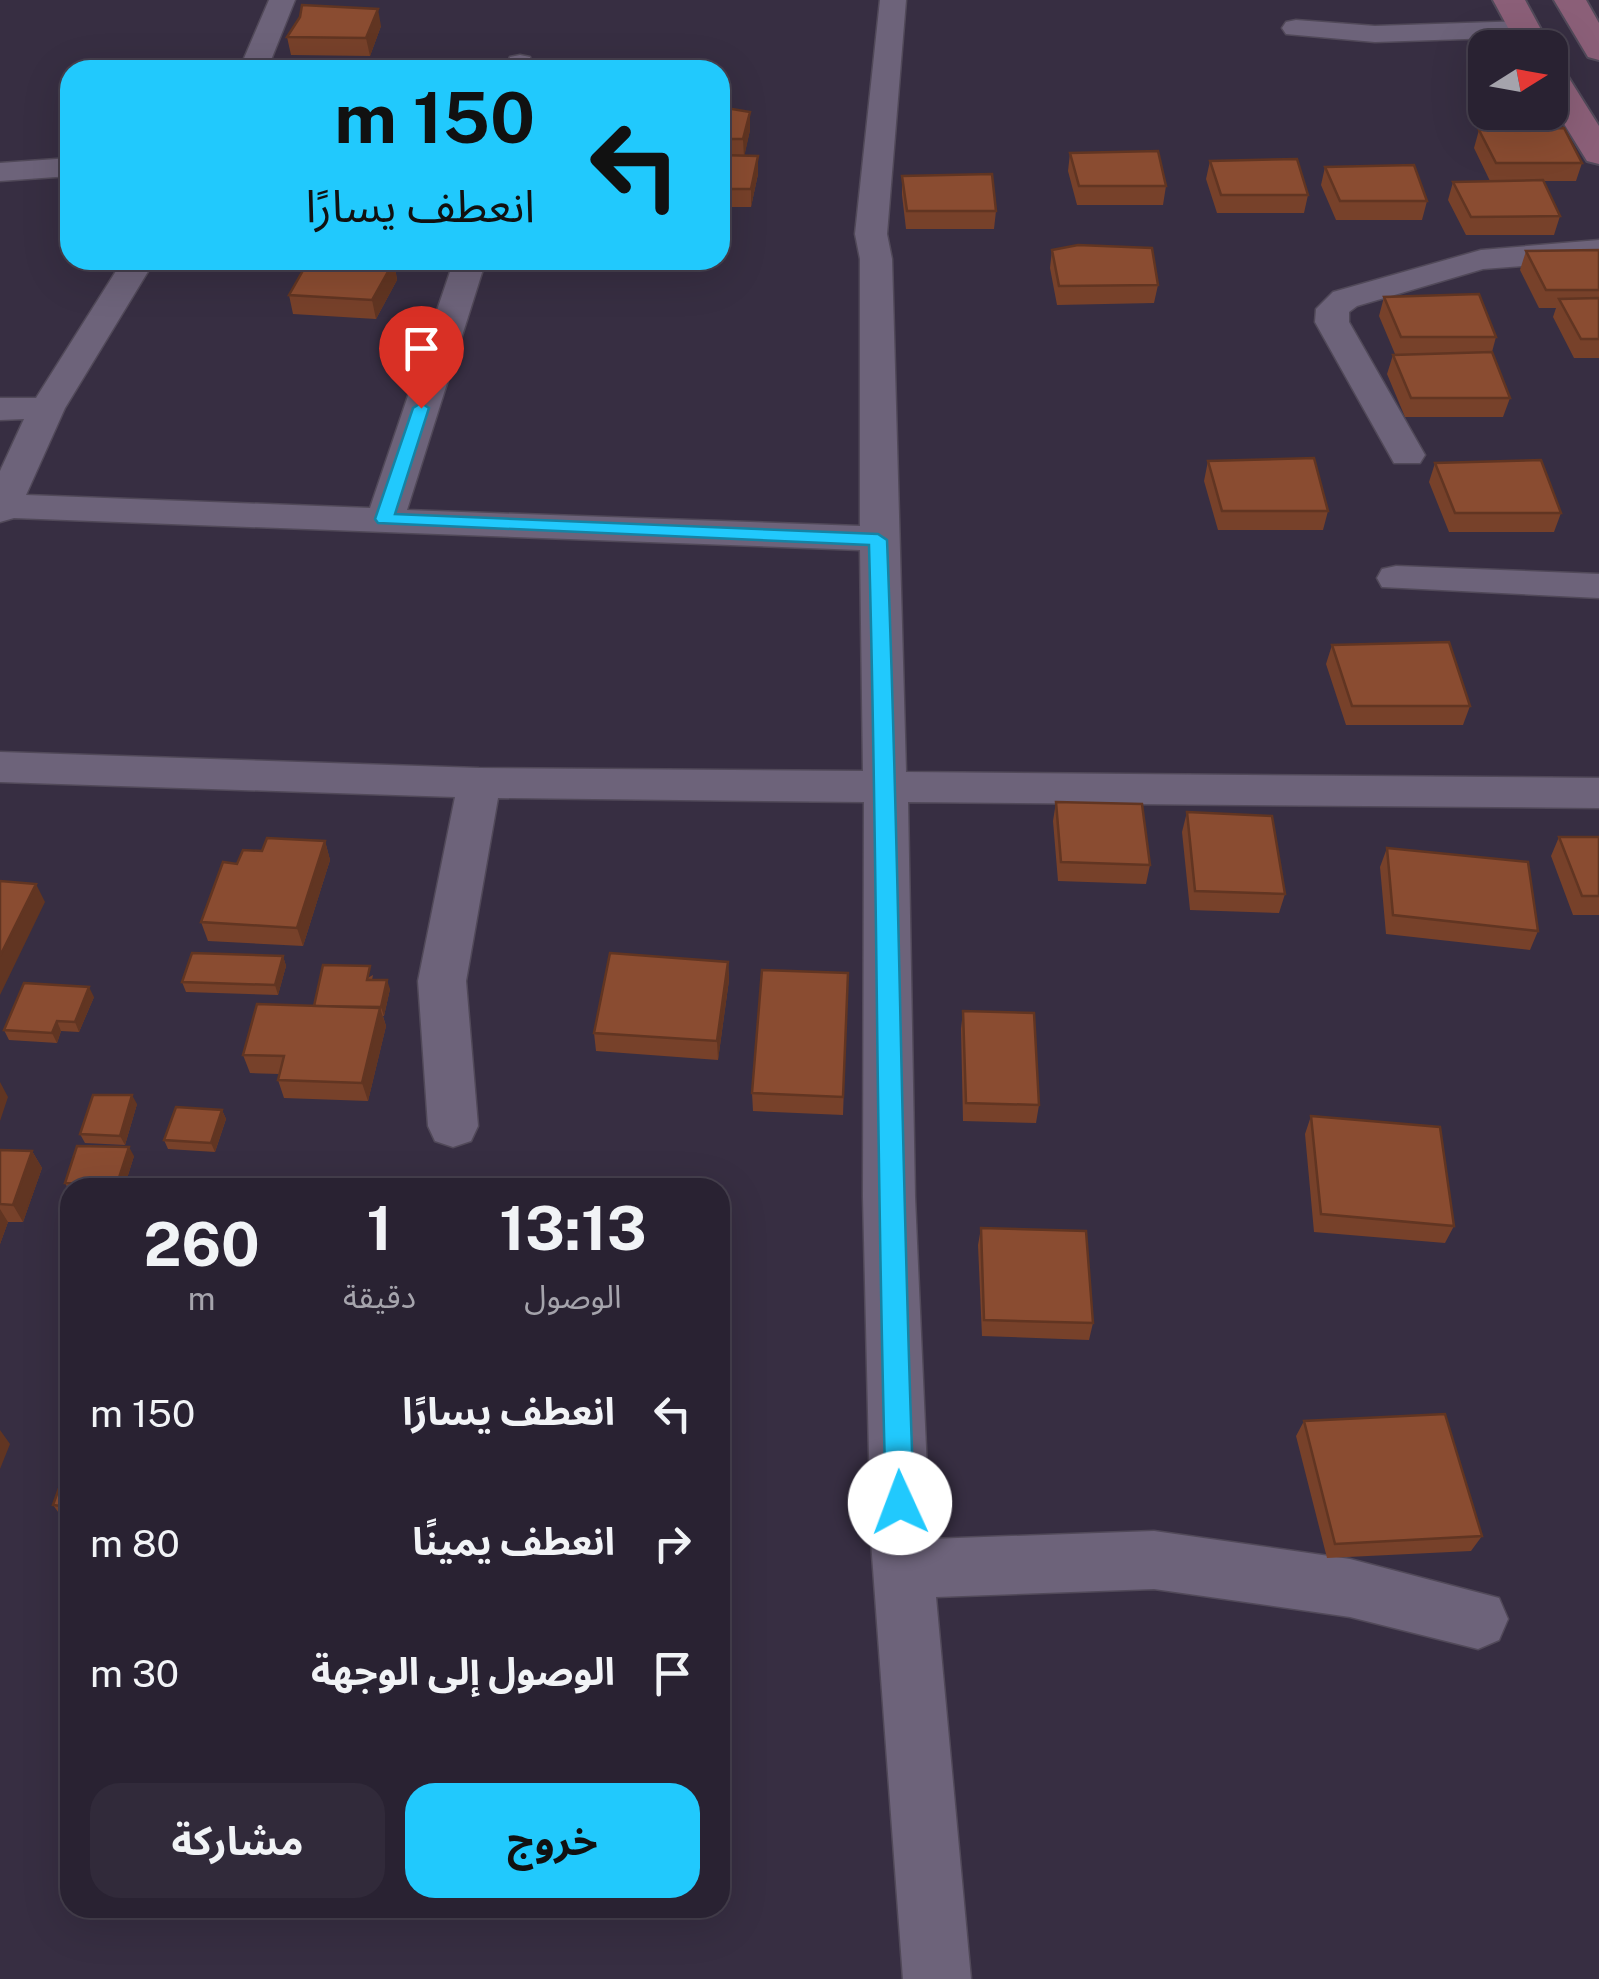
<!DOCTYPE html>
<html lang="ar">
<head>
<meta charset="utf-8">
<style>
  body { margin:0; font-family:"Public Sans","Noto Sans Arabic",sans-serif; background:#312a3a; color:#f1f3f6; direction:rtl; height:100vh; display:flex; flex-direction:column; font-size:38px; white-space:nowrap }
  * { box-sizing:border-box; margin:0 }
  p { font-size:32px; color:#a5a4ac }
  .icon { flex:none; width:55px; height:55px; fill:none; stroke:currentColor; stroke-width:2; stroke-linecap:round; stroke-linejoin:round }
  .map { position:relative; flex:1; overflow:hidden; direction:ltr }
  .sheet { position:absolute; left:60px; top:1178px; width:670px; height:740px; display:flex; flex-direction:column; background:#292232; border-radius:30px; box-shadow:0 10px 40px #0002,0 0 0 2px #453f4d; direction:rtl }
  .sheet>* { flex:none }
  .hud { position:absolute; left:60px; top:60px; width:670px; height:210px; border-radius:30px; box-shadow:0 10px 40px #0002,0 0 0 2px #453f4d; direction:rtl; background:#21c9fd; color:#111; overflow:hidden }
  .needle { width:65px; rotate:79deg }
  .tools { position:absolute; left:1468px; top:30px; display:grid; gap:20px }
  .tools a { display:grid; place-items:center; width:100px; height:100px; border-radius:20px; background:#292232; box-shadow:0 10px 40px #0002,0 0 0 2px #453f4d; font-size:50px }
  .pin { position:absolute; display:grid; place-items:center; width:85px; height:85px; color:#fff; margin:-102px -42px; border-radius:50% 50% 50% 0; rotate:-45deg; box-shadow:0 0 10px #0007 }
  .pin .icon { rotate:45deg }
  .me { position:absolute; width:110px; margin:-55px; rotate:358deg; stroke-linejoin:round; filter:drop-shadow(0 0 8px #0008) }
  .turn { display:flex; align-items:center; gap:35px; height:210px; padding:0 30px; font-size:45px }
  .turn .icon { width:130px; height:130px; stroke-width:2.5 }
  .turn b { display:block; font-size:70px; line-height:85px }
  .eta { display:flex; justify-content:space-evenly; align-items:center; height:170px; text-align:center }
  .eta b { font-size:60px; font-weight:700; line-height:70px }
  .button { display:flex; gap:20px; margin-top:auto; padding:20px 30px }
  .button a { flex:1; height:115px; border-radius:30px; background:#21c9fd; color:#111; font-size:40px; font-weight:700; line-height:115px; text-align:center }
  .button a+a { background:#312a3a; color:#f1f3f6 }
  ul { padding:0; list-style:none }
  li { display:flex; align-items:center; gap:30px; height:130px; padding:0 30px }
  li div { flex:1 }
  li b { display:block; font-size:38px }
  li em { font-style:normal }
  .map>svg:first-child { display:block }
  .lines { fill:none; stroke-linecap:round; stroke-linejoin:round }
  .minor-casing { stroke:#514959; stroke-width:3 }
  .secondary-casing { stroke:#514959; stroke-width:4 }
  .minor { fill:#6d637a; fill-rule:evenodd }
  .secondary { fill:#8b5f78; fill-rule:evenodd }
  .wall { fill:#77412a }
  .shaded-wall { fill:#613522 }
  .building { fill:#8a4c31; stroke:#613522; stroke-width:2.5 }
  .route { fill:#21c9fd; stroke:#1583a4; stroke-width:2.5 }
</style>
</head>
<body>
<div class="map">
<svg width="1599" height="1979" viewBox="0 0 1599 1979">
  <rect width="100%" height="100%" fill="#372e42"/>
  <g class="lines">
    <g class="minor-casing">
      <path id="minor" d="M 269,0 L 295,0 L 267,70 L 239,70 Z
        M 880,0 L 906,0 L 887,234 L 892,259 L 906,772 L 1599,778 L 1599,808 L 908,802 L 915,1197 L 930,1539 L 1154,1531 L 1350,1559 L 1499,1598 L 1508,1619 L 1499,1640 L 1478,1649 L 1350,1617 L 1154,1589 L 936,1597 L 971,1979 L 903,1979 L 871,1541 L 863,1197 L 864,802 L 498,798 L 466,981 L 478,1126 L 471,1141 L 453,1147 L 435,1141 L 428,1126 L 418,981 L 455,797 L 0,782 L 0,752 L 479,768 L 863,771 L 860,550 L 14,518 L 0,522 L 0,471 L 24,419 L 0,420 L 0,398 L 36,398 L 123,260 L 155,260 L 65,408 L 26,495 L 370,508 L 454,260 L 486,260 L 407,510 L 860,526 L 860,259 L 855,234 Z
        M 1296,20 L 1375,26 L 1525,21 L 1539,29 L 1525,37 L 1375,42 L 1286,34 L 1282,28 L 1286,22 Z
        M 520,55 L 530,57 L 532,70 L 504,70 L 510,57 Z
        M 70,158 L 70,176 L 0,181 L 0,163 Z
        M 1599,240 L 1599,260 L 1483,269 L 1357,306 L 1349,312 L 1349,322 L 1425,455 L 1420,463 L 1394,463 L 1315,322 L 1316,309 L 1333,292 L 1481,250 Z
        M 1396,566 L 1599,574 L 1599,598 L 1382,587 L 1377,578 L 1382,569 Z"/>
    </g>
    <g class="secondary-casing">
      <path id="secondary" d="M 1493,0 L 1525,0 L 1551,48 L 1550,50 L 1519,48 Z
        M 1554,0 L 1586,0 L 1599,23 L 1599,60 L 1588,57 Z
        M 1550,64 L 1562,67 L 1599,126 L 1599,164 L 1587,161 L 1550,101 Z"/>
    </g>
    <use href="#minor" class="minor"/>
    <use href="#secondary" class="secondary"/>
  </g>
  <path class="wall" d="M 381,26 L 370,56 L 291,55 L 287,37 Z
    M 720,107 L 750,130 L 744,156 L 758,156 L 758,174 L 751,207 L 720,207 Z
    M 1479,130 L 1582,163 L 1576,181 L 1543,181 L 1560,216 L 1554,235 L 1466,235 L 1448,200 L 1453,182 L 1490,181 L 1474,148 Z
    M 1070,153 L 1166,186 L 1163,205 L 1077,205 L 1068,171 Z
    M 1210,161 L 1308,195 L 1304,213 L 1217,213 L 1206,179 Z
    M 1325,167 L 1427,201 L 1422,220 L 1336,220 L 1321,185 Z
    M 902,176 L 996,211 L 994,229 L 906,229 L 902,195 Z
    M 1052,250 L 1158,285 L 1154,303 L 1057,305 L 1050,268 Z
    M 1599,250 L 1599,358 L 1574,358 L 1553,317 L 1556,308 L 1539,308 L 1520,270 L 1526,251 Z
    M 394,261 L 397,280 L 376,319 L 293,314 L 289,295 Z
    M 1384,297 L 1496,337 L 1492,352 L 1510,398 L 1503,417 L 1405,417 L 1387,374 L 1393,355 L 1395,354 L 1379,316 Z
    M 1208,461 L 1328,511 L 1323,530 L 1218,530 L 1204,481 Z
    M 1435,463 L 1561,513 L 1554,532 L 1449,532 L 1429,482 Z
    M 1332,645 L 1470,706 L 1463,725 L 1346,725 L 1326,664 Z
    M 1056,802 L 1150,865 L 1146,884 L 1058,881 L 1053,821 Z
    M 1187,812 L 1285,894 L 1279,913 L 1190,910 L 1182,832 Z
    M 1559,837 L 1599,837 L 1599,915 L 1573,915 L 1551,856 Z
    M 325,841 L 330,860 L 303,946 L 208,941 L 201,922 L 237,864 L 262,851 Z
    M 1387,848 L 1538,931 L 1530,950 L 1386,934 L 1380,867 Z
    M 283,956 L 286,966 L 278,995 L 186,992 L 182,982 Z
    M 728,962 L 729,980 L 718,1060 L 596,1051 L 594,1033 Z
    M 848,973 L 843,1115 L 753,1111 L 752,1093 Z
    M 373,975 L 372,980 L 390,989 L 384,1016 L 383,1016 L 386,1026 L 368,1101 L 284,1098 L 278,1080 L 279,1074 L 250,1073 L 243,1055 L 314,1006 Z
    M 94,997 L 79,1032 L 61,1031 L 57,1043 L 9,1040 L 4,1030 Z
    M 963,1011 L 1039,1105 L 1036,1123 L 963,1121 L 961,1029 Z
    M 137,1104 L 125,1145 L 85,1143 L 80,1134 Z
    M 222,1110 L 226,1119 L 215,1152 L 168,1149 L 164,1140 Z
    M 1311,1116 L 1454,1226 L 1445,1243 L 1314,1232 L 1305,1134 Z
    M 0,1150 L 32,1151 L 42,1168 L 23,1222 L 8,1222 L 0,1244 Z
    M 134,1156 L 124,1188 L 70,1188 L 70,1192 L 65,1183 Z
    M 981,1228 L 1093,1323 L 1089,1340 L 982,1336 L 978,1245 Z
    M 1304,1421 L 1482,1536 L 1471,1551 L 1327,1558 L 1296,1436 Z
    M 70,1458 L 70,1521 L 64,1520 L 53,1505 Z"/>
  <path class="shaded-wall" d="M 378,9 L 381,26 L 370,56 L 366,38 Z
    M 750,112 L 750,130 L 744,158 L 743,139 Z
    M 758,156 L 758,174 L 751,207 L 751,189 Z
    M 394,261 L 397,280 L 376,319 L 372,300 Z
    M 325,841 L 330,860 L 303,946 L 297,928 Z
    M 36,884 L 45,902 L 0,995 L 0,956 Z
    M 283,956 L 286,966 L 278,995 L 275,985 Z
    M 728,962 L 729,980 L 718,1060 L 717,1041 Z
    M 387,980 L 390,989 L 384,1016 L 381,1007 Z
    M 89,987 L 94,997 L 79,1032 L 75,1022 Z
    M 380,1008 L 386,1026 L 368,1101 L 362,1083 Z
    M 57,1021 L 61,1031 L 57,1043 L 52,1033 Z
    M 0,1082 L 8,1097 L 0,1121 Z
    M 132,1095 L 137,1104 L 125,1145 L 120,1136 Z
    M 222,1110 L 226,1119 L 215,1152 L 211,1143 Z
    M 129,1147 L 134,1156 L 124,1188 L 119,1188 L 117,1184 Z
    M 32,1151 L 42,1168 L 23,1222 L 13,1205 Z
    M 0,1209 L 8,1222 L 0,1244 Z
    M 0,1430 L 10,1444 L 0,1469 Z"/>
  <path class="building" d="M 302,5 L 378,9 L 366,38 L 287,37 L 300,17 Z
    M 466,63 L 465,70 L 382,70 L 383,65 Z
    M 571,63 L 649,67 L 648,70 L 562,70 Z
    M 720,107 L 750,112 L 743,139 L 720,139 Z
    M 1564,128 L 1582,163 L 1496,163 L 1479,130 Z
    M 1158,151 L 1166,186 L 1079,186 L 1070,153 Z
    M 720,155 L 758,156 L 751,189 L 720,189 Z
    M 1297,159 L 1308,195 L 1221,195 L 1210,161 Z
    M 1414,165 L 1427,201 L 1340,201 L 1325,167 Z
    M 992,174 L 996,211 L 907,211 L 902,176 Z
    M 1543,180 L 1560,216 L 1471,217 L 1453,182 Z
    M 1078,245 L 1152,248 L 1158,285 L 1059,286 L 1052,250 Z
    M 1599,250 L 1599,290 L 1546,290 L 1526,251 Z
    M 309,260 L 374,260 L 394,261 L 372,300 L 289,295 Z
    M 1479,294 L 1496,337 L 1401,337 L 1384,297 Z
    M 1599,298 L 1599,339 L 1581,339 L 1559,299 Z
    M 1492,352 L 1510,398 L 1411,398 L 1393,355 Z
    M 1314,458 L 1328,511 L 1222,511 L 1208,461 Z
    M 1541,460 L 1561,513 L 1455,513 L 1435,463 Z
    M 1449,642 L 1470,706 L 1352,706 L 1332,645 Z
    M 1056,802 L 1142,804 L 1150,865 L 1061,862 Z
    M 1187,812 L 1272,816 L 1285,894 L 1195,891 Z
    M 1559,837 L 1599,837 L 1599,896 L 1582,896 Z
    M 267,838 L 325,841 L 297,928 L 201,922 L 223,862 L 237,864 L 243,850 L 262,851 Z
    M 1387,848 L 1528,862 L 1538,931 L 1393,915 Z
    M 0,881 L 36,884 L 0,956 Z
    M 192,953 L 283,956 L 275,985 L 182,982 Z
    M 610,953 L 728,962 L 717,1041 L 594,1033 Z
    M 323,965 L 370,966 L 367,980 L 387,980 L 381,1007 L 314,1006 Z
    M 762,970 L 848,973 L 843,1097 L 752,1093 Z
    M 24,983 L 89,987 L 75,1022 L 57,1021 L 52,1033 L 4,1030 Z
    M 257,1004 L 380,1008 L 362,1083 L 278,1080 L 284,1056 L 243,1055 Z
    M 963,1011 L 1034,1013 L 1039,1105 L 966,1103 Z
    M 93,1095 L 132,1095 L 120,1136 L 80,1134 Z
    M 176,1107 L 222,1110 L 211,1143 L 164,1140 Z
    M 1311,1116 L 1440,1127 L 1454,1226 L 1321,1214 Z
    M 77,1146 L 129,1147 L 117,1184 L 65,1183 Z
    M 0,1150 L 32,1151 L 13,1205 L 0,1204 Z
    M 981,1228 L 1086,1231 L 1093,1323 L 984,1320 Z
    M 1445,1414 L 1482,1536 L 1335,1544 L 1304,1421 Z
    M 70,1458 L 70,1507 L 53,1505 Z"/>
  <path class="route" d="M 421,403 L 429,408 L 395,514 L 878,534 L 887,540 C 900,861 901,1182 914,1503 L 910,1512 L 900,1516 L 890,1512 L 886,1503 C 876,1184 878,864 869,545 L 378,523 L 375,519 L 413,408 Z"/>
</svg>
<div class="tools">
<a><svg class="needle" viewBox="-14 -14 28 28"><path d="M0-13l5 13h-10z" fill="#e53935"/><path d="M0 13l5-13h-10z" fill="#a5a4ac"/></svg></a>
</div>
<div class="pin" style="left:421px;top:408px;background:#d93025"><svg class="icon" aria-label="arrive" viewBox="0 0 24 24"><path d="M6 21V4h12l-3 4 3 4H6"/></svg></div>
<svg class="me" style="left:900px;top:1503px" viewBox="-20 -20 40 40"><circle r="19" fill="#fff"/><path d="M0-13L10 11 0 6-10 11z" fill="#21c9fd"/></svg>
<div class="hud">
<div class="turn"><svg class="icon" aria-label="left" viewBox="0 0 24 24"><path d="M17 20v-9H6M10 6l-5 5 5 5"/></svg><div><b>150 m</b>انعطف يسارًا</div></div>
</div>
<section class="sheet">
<div class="eta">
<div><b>13:13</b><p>الوصول</p></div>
<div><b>1</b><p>دقيقة</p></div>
<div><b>260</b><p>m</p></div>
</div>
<ul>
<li><svg class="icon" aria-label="left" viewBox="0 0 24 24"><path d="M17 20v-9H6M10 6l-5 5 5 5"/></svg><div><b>انعطف يسارًا</b></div><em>150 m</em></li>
<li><svg class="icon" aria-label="right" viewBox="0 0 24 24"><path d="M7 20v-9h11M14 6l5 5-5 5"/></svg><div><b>انعطف يمينًا</b></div><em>80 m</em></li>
<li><svg class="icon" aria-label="arrive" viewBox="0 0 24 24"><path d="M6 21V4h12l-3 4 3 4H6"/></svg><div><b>الوصول إلى الوجهة</b></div><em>30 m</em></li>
</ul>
<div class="button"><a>خروج</a><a>مشاركة</a></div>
</section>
</div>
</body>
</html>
